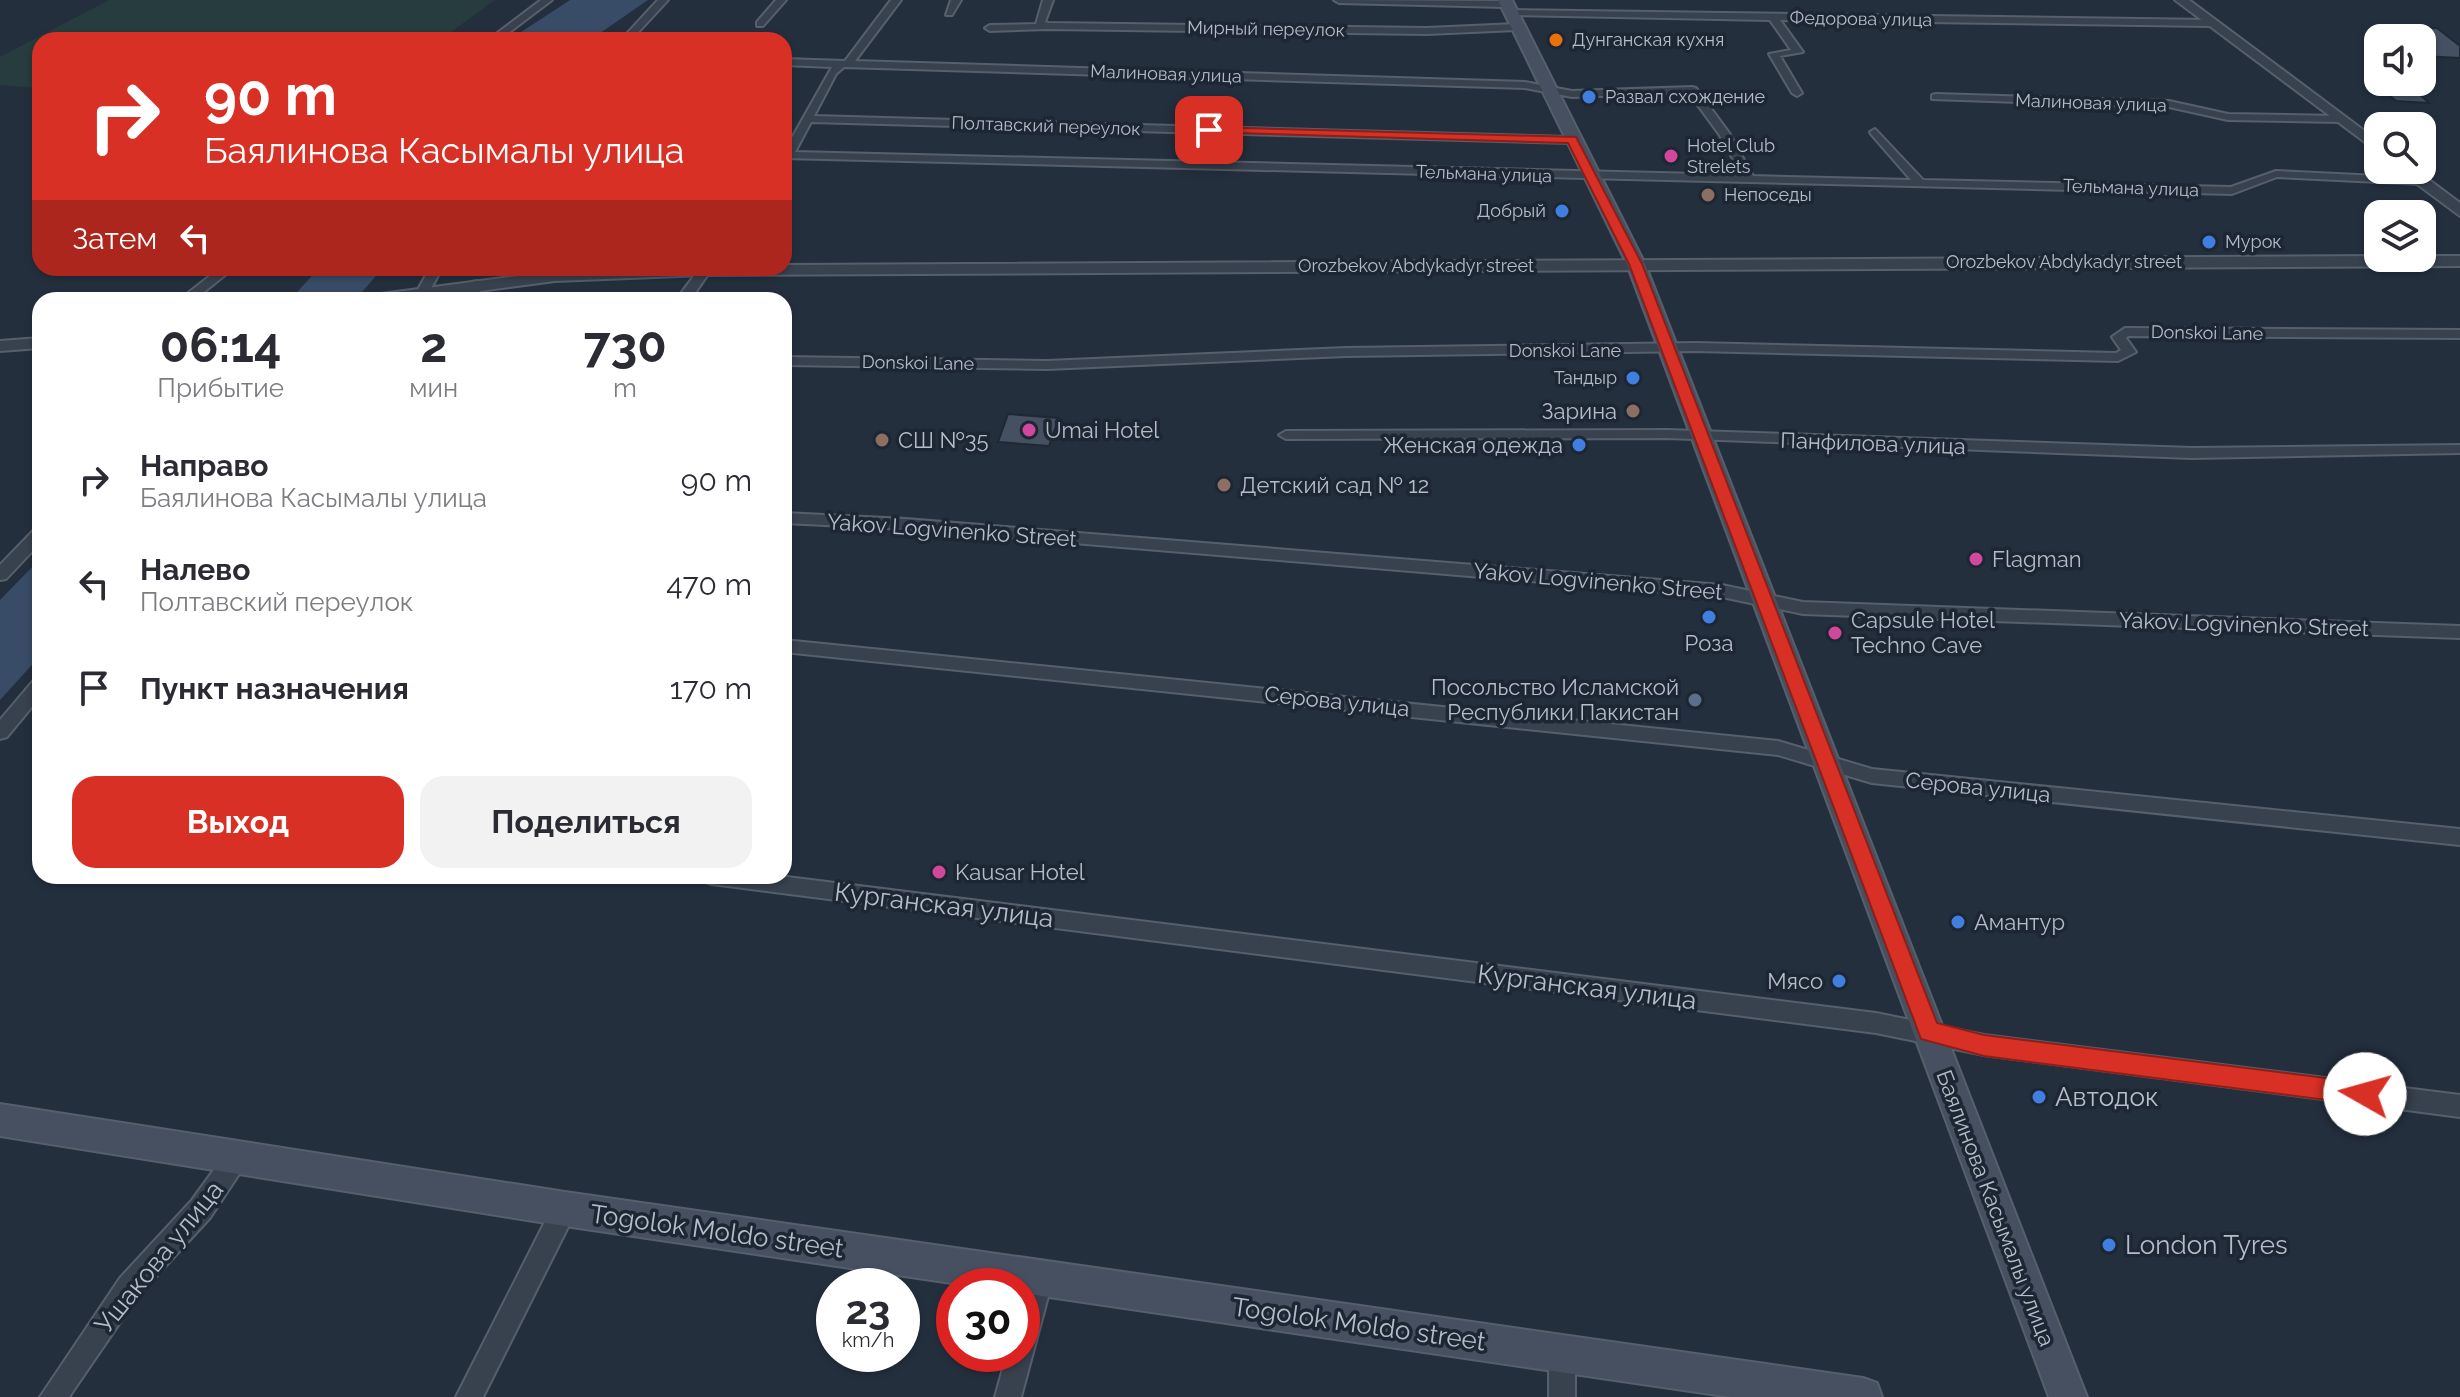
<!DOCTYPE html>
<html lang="ru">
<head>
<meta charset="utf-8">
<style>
  body { margin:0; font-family:Raleway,sans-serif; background:#f2f2f3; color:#2b2b33; height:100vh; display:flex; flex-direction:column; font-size:30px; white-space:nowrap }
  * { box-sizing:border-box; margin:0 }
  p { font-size:26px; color:#7c7c81 }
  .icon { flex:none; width:44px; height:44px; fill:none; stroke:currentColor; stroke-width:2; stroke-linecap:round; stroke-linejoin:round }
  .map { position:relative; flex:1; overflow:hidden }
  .panel { position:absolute; left:32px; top:292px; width:760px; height:592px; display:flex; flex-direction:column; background:#fff; border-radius:24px; box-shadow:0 2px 6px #0004 }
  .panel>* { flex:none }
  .banner { position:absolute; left:32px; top:32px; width:760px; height:244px; border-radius:24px; box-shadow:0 2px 6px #0004; background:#d93025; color:#fff; overflow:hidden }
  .controls { position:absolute; left:2364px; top:24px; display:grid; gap:16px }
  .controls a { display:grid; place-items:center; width:72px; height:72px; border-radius:16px; background:#fff; box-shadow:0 2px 6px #0004; font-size:40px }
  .speed { position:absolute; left:816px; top:1268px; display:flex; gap:16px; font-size:40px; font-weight:700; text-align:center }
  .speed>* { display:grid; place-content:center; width:104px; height:104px; border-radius:50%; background:#fff; box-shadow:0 2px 6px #0004; line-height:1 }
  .speed small { font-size:20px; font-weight:400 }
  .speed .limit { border:12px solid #d22; background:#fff; color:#111 }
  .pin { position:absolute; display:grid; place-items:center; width:68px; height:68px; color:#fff; margin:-34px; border-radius:16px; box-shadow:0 4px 12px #0006 }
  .me { position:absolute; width:88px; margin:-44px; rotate:277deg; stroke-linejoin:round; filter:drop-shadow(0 0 6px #0008) }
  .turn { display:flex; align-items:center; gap:28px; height:168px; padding:0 40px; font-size:36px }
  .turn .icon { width:104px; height:104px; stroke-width:2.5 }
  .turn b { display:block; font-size:56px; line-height:68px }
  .then { display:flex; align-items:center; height:76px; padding:0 40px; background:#0003; gap:16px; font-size:30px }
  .eta { display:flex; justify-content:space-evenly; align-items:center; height:136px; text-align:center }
  .eta b { font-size:48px; font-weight:700; line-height:56px }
  .primary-button { display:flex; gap:16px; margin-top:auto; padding:16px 40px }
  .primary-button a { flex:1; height:92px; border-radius:24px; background:#d93025; color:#fff; font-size:32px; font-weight:700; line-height:92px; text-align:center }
  .primary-button a+a { background:#f2f2f3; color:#2b2b33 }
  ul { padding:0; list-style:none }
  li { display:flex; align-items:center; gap:24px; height:104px; padding:0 40px }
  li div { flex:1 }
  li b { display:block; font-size:30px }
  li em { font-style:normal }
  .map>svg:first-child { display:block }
  .green { fill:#263c3f }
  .water { fill:#394c67 }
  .building { fill:#455162; stroke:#1f2835; stroke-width:2 }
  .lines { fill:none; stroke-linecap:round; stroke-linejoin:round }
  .minor-casing { stroke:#565f6c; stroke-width:4 }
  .tertiary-casing { stroke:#565f6c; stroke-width:4 }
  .secondary-casing { stroke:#565f6c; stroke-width:4 }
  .minor { fill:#38414e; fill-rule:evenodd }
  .tertiary { fill:#38414e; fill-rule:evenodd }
  .secondary { fill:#465061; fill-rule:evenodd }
  .route { fill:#d93025; stroke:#8d1f18; stroke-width:2 }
  .food-dot { fill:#e8710a; stroke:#1d2633; stroke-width:3 }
  .shop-dot { fill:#3f7fe0; stroke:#1d2633; stroke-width:3 }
  .hotel-dot { fill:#d1479c; stroke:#1d2633; stroke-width:3 }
  .education-dot { fill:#8d6e63; stroke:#1d2633; stroke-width:3 }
  .service-dot { fill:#5c6f8a; stroke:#1d2633; stroke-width:3 }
  .labels { text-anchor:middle; stroke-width:7; stroke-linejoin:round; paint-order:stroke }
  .far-street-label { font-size:18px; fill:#b4bcc9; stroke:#1d2633 }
  .far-poi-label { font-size:18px; fill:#b4bcc9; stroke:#1d2633; text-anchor:start }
  .poi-label { font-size:22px; fill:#b4bcc9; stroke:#1d2633; text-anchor:start }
  .street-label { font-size:22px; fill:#b4bcc9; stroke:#1d2633 }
  .near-street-label { font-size:26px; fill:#b4bcc9; stroke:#1d2633 }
  .near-poi-label { font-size:26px; fill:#b4bcc9; stroke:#1d2633; text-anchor:start }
</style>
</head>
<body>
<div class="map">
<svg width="2460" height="1397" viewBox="0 0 2460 1397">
  <rect width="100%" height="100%" fill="#242f3e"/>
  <path class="green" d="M 109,0 L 495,0 L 440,40 L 40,40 L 40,88 L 0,85 L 0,57 Z"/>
  <path class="water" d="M 570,0 L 648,0 L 590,40 L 509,40 Z
    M 319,268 L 383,268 L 355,300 L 290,300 Z
    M 40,559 L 40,656 L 0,700 L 0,600 Z"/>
  <path class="building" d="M 2422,28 L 2437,28 L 2460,46 L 2460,58 L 2422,56 Z
    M 2374,82 L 2406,82 L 2429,103 L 2396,101 Z
    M 1008,414 L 1059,418 L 1049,446 L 998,442 Z"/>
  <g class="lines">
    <g class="minor-casing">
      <path id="minor" d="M 541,0 L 552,0 L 499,40 L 488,40 Z
        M 658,0 L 668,0 L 631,40 L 621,40 Z
        M 776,0 L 786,0 L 763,26 L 757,26 L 757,22 Z
        M 891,0 L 901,0 L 855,61 L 1525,82 L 1572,91 L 1692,87 L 1696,88 L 1729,133 L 1753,176 L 1911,180 L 1871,134 L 1870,132 L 1875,129 L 1923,180 L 2231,187 L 2276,171 L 2420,178 L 2426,181 L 2420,184 L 2277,177 L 2232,194 L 784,158 L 784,152 L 832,67 L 784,65 L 784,59 L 845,61 ZM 844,67 L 1525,88 L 1572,97 L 1689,93 L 1719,134 L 1742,175 L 795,152 L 811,122 L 1572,143 L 1578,140 L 1572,137 L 814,116 L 836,74 Z
        M 951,0 L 961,0 L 952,15 L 946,15 Z
        M 1043,0 L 1053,0 L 1045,22 L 1049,23 L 1427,28 L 1516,24 L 1521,27 L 1516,30 L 1427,34 L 1048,29 L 990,31 L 985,28 L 990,25 L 1036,24 Z
        M 1334,0 L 1506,1 L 1511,4 L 1506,7 L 1339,3 Z
        M 1510,10 L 2212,20 L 2217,23 L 2212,26 L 1780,20 L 1803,52 L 1780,56 L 1802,93 L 1797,96 L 1792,93 L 1769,54 L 1791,50 L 1770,20 L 1507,15 L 1505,13 Z
        M 1936,94 L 2169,101 L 2228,114 L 2340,116 L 2345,119 L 2340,122 L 2228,120 L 2169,107 L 1932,99 L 1932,95 Z
        M 220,268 L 234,268 L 194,300 L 179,300 Z
        M 430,268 L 442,268 L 427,296 L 417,296 L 416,293 Z
        M 700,268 L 711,270 L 690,300 L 676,300 Z
        M 477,281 L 483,285 L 476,300 L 462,300 L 472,282 Z
        M 2125,328 L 2460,330 L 2460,338 L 2128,336 L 2126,338 L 2136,352 L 2118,361 L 1695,351 L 1346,356 L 1047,369 L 784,365 L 784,357 L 1047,361 L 1346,348 L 1695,343 L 2116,353 L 2121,350 L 2112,337 Z
        M 1667,430 L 2192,448 L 2460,445 L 2460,453 L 2192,458 L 1667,438 L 1286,439 L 1279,435 L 1286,431 Z
        M 784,513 L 906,519 L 1722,585 L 1803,602 L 2460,626 L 2460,638 L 1803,614 L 1722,597 L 906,529 L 784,523 Z
        M 40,529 L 40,543 L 6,579 L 0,580 L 0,565 L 34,530 Z
        M 784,640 L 1778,741 L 1872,769 L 2460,829 L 2460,845 L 1872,783 L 1778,755 L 784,652 Z
        M 40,679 L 40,697 L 7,737 L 0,739 L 0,720 L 34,680 Z
        M 702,876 L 779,876 L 1876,1013 L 1984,1035 L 2460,1095 L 2460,1117 L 1984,1055 L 1876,1033 L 712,884 L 705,882 Z
        M 237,1146 L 245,1149 L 249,1157 L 245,1165 L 210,1218 L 138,1296 L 69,1397 L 40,1397 L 120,1278 L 192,1200 L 229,1149 Z
        M 565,1197 L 574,1200 L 577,1209 L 483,1397 L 456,1397 L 556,1200 Z
        M 1040,1265 L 1049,1269 L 1053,1278 L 1021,1397 L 995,1397 L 1007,1354 L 1022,1354 L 1022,1298 L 1031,1269 Z
        M 1562,1340 L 1571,1344 L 1575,1353 L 1575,1397 L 1549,1397 L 1549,1353 L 1553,1344 Z"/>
    </g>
    <g class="tertiary-casing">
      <path id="tertiary" d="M 2175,0 L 2189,0 L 2378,141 L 2378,152 Z
        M 2398,170 L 2416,170 L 2460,203 L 2460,216 Z
        M 2378,256 L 2460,256 L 2460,266 L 705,275 L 555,281 L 412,300 L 364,300 L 373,295 L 555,271 L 784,268 L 784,265 Z
        M 40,338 L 40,348 L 0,351 L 0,341 Z"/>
    </g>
    <g class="secondary-casing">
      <path id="secondary" d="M 1498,0 L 1512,0 L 1645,264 L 2087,1397 L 2049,1397 L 1627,264 Z
        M 0,1104 L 565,1192 L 1863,1378 L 1877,1383 L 1882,1397 L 1731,1397 L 1022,1293 L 1022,1286 L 972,1286 L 565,1226 L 0,1136 Z"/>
    </g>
    <use href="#minor" class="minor"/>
    <use href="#tertiary" class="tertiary"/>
    <use href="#secondary" class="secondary"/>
  </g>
  <path class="route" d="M 1209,127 L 1576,137 L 1642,264 L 1937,1023 L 1984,1035 L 2365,1083 L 2373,1087 L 2376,1094 L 2373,1102 L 2365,1105 L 1984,1056 L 1921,1039 L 1629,264 L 1568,143 L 1205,132 Z"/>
  <circle class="food-dot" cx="1556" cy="40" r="8"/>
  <g class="shop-dot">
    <circle cx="1589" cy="97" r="8"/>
    <circle cx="1562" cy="211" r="8"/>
    <circle cx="2209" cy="242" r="8"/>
    <circle cx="1633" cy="378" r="8"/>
    <circle cx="1579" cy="445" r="8"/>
    <circle cx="1709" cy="617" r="8"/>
    <circle cx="1958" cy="922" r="8"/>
    <circle cx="1839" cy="981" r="8"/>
    <circle cx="2039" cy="1097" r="8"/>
    <circle cx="2109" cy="1245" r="8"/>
  </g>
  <g class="hotel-dot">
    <circle cx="1671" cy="156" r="8"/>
    <circle cx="1029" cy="430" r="8"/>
    <circle cx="1976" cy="559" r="8"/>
    <circle cx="1835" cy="633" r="8"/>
    <circle cx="939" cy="872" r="8"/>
  </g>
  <g class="education-dot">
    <circle cx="1708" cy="195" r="8"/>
    <circle cx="1633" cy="411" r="8"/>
    <circle cx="882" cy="440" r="8"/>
    <circle cx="1224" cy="485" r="8"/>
  </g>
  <circle class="service-dot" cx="1695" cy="700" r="8"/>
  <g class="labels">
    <g class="far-street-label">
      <text transform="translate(1861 19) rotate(1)" y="6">Федорова улица</text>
      <text transform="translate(1266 29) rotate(1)" y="6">Мирный переулок</text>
      <text transform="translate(1166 74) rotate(2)" y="6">Малиновая улица</text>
      <text transform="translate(2091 103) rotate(2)" y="6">Малиновая улица</text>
      <text transform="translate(1046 126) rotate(2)" y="6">Полтавский переулок</text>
      <text transform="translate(1484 174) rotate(2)" y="6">Тельмана улица</text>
      <text transform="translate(2131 188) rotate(2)" y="6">Тельмана улица</text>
      <text x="2064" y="268">Orozbekov Abdykadyr street</text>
      <text x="1416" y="272">Orozbekov Abdykadyr street</text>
      <text transform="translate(2207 333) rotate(1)" y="6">Donskoi Lane</text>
      <text x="1565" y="357">Donskoi Lane</text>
      <text transform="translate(918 363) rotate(1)" y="6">Donskoi Lane</text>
    </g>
    <g class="far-poi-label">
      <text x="1572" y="46">Дунганская кухня</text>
      <text x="1605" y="103">Развал схождение</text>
      <text x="1687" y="152">Hotel Club<tspan x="1687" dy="21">Strelets</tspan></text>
      <text x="1724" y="201">Непоседы</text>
      <text x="1546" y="217" text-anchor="end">Добрый</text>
      <text x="2225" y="248">Мурок</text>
      <text x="1617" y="384" text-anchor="end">Тандыр</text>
    </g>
    <g class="poi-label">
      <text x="1617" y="419" text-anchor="end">Зарина</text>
      <text x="1045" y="438">Umai Hotel</text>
      <text x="898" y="448">СШ №35</text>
      <text x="1563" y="453" text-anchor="end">Женская одежда</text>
      <text x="1240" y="493">Детский сад № 12</text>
      <text x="1992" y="567">Flagman</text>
      <text x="1851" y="628">Capsule Hotel<tspan x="1851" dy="25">Techno Cave</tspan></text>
      <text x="1709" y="651" text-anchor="middle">Роза</text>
      <text x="1679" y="695" text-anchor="end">Посольство Исламской<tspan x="1679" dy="25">Республики Пакистан</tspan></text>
      <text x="955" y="880">Kausar Hotel</text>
      <text x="1974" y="930">Амантур</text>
      <text x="1823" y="989" text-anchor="end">Мясо</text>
    </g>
    <g class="street-label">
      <text transform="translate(1873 443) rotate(2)" y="8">Панфилова улица</text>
      <text transform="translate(952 530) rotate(4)" y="8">Yakov Logvinenko Street</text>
      <text transform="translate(1598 581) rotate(5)" y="8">Yakov Logvinenko Street</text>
      <text transform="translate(2244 624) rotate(2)" y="8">Yakov Logvinenko Street</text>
      <text transform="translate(1337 701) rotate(6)" y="8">Серова улица</text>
      <text transform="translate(1978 787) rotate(6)" y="8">Серова улица</text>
      <text transform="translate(1996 1208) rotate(69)" y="8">Баялинова Касымалы улица</text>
    </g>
    <g class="near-street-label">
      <text transform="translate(944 905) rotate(7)" y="9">Курганская улица</text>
      <text transform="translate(1587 987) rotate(7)" y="9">Курганская улица</text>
      <text transform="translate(717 1231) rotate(8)" y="9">Togolok Moldo street</text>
      <text transform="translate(159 1257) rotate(-51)" y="9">Ушакова улица</text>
      <text transform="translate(1359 1324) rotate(8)" y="9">Togolok Moldo street</text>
    </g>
    <g class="near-poi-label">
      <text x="2055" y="1106">Автодок</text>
      <text x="2125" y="1254">London Tyres</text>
    </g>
  </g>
</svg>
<div class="controls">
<a><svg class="icon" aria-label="sound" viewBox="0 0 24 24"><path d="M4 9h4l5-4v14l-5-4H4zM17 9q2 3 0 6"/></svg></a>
<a><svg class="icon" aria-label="search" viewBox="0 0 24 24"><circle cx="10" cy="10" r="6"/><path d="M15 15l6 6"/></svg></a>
<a><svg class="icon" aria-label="layers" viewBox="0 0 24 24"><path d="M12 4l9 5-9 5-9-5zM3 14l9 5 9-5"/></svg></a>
</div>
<div class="speed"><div>23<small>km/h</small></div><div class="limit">30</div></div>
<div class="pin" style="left:1209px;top:130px;background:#d93025"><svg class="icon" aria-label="arrive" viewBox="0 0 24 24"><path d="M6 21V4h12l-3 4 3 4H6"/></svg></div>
<svg class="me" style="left:2365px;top:1094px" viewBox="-20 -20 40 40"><circle r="19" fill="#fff"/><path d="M0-13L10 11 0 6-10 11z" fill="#d93025"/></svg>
<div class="banner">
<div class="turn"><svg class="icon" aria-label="right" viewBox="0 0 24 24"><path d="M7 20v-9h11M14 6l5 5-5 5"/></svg><div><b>90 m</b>Баялинова Касымалы улица</div></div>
<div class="then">Затем<svg class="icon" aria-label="left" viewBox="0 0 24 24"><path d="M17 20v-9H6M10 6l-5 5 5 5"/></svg></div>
</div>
<section class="panel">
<div class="eta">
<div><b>06:14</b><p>Прибытие</p></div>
<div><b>2</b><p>мин</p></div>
<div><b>730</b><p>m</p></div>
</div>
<ul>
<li><svg class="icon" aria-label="right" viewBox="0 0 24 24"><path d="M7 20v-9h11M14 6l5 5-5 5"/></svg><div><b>Направо</b><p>Баялинова Касымалы улица</p></div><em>90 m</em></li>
<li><svg class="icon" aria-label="left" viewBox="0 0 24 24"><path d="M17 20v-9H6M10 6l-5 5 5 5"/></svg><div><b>Налево</b><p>Полтавский переулок</p></div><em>470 m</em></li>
<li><svg class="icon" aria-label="arrive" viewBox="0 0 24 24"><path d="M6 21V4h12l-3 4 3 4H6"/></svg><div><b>Пункт назначения</b></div><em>170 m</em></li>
</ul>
<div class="primary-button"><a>Выход</a><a>Поделиться</a></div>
</section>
</div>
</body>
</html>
